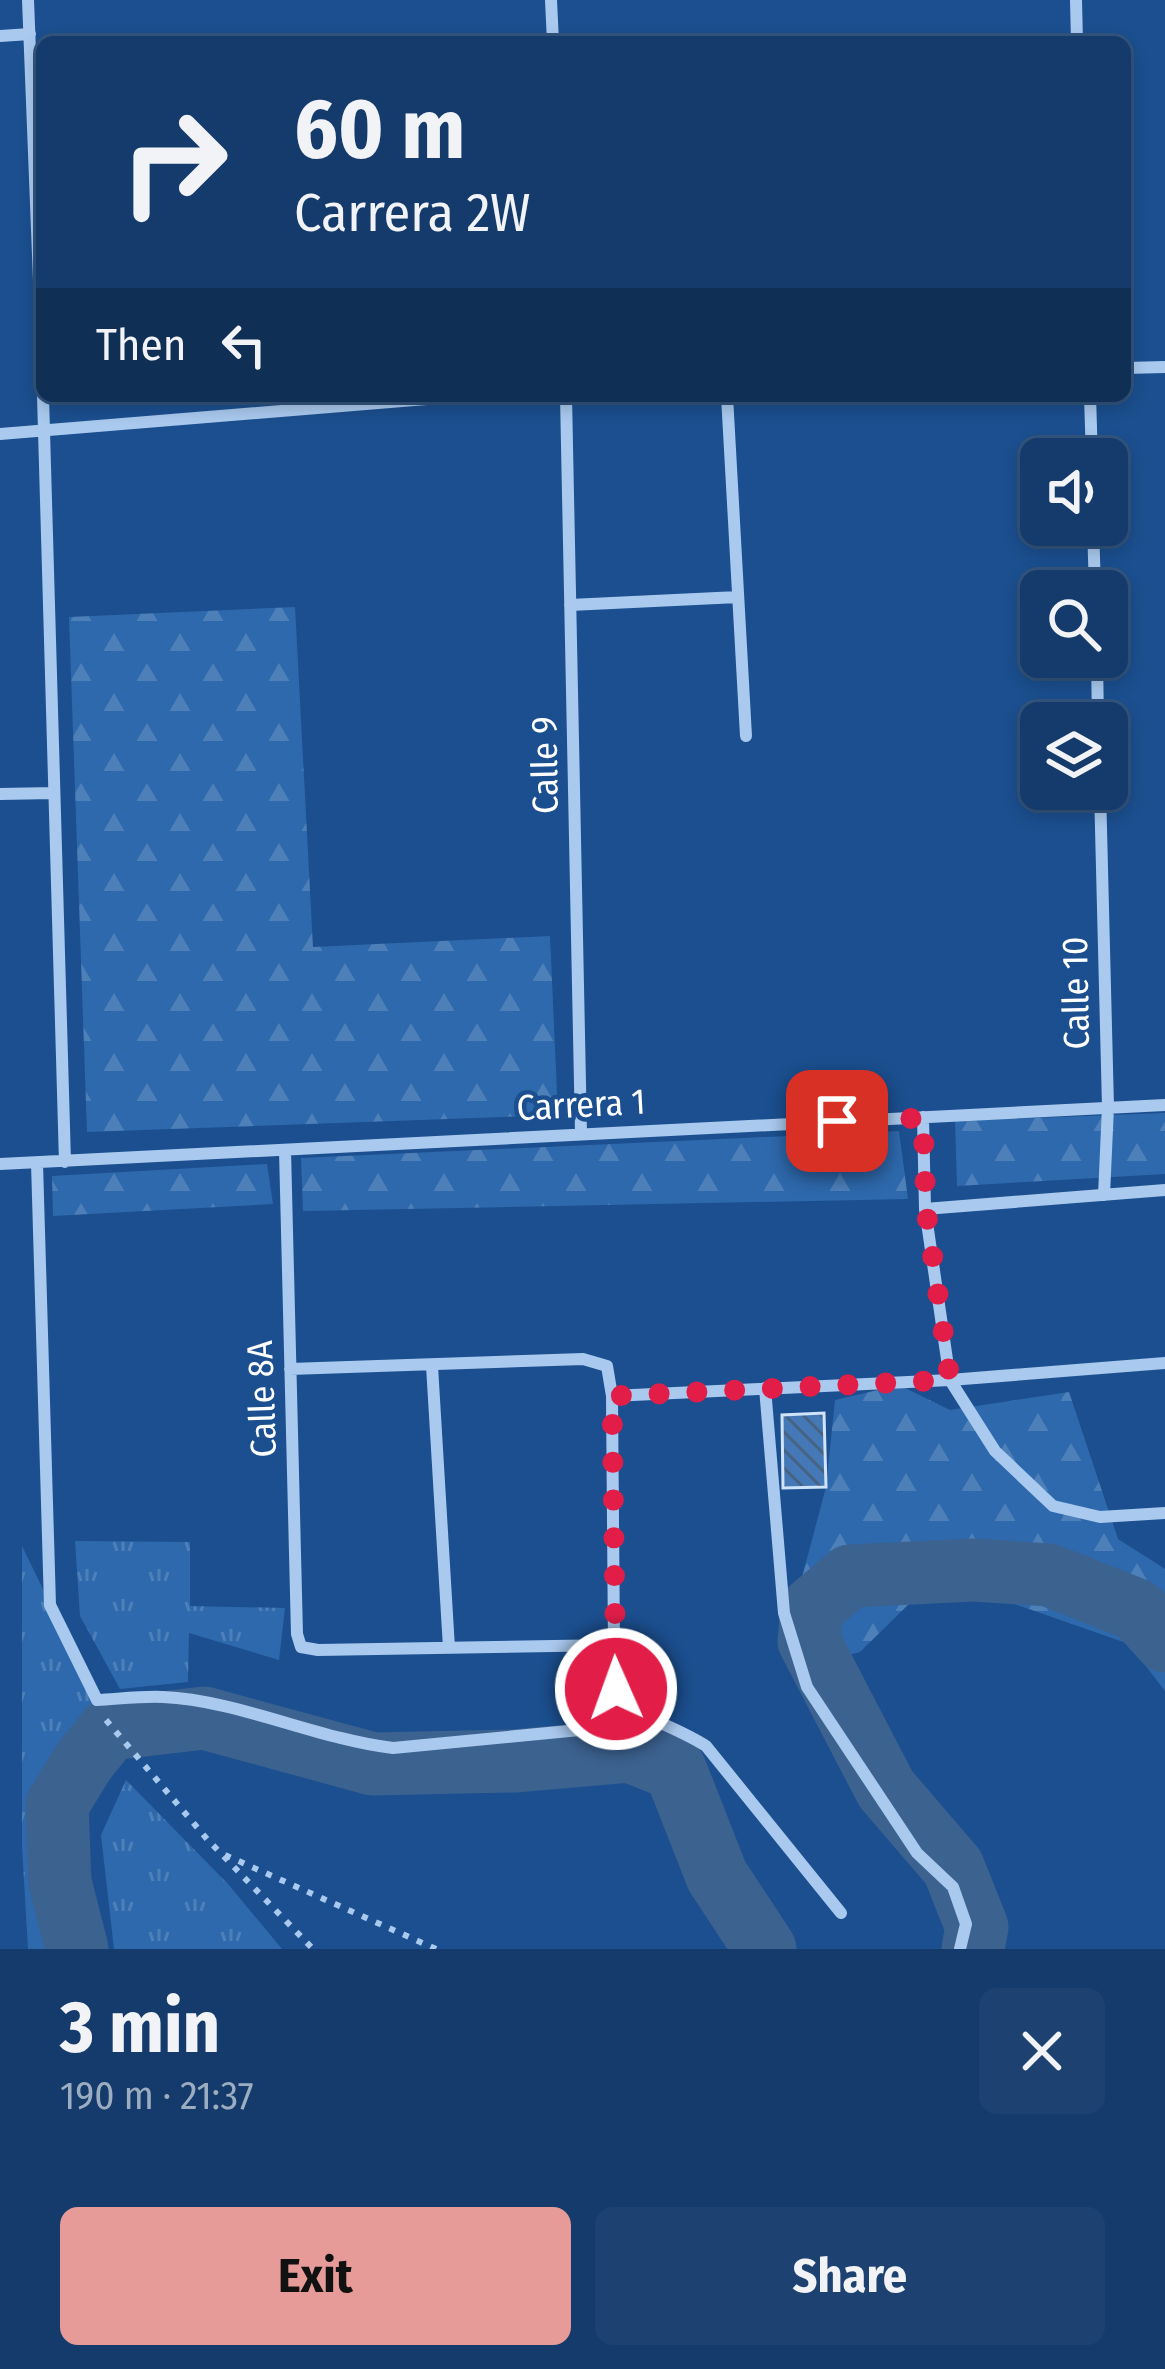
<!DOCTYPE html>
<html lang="en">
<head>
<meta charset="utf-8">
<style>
  body { margin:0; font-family:"Fira Sans Condensed",sans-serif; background:#1d4271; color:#f1f3f6; height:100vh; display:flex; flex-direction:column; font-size:45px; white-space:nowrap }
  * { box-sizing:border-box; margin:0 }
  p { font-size:39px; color:#9dadc1 }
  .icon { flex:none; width:66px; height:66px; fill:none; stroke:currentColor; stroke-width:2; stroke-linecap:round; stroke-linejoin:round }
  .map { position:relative; height:1949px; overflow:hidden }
  .details { display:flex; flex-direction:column; background:#143b6b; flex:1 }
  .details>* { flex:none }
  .banner { position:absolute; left:36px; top:36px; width:1095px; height:366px; border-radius:18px; box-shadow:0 6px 18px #0003,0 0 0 3px #33557e; background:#143b6b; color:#f1f3f6; overflow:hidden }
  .controls { position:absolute; left:1020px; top:438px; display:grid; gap:24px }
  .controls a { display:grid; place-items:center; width:108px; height:108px; border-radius:18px; background:#143b6b; box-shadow:0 6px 18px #0003,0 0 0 3px #33557e; font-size:60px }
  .pin { position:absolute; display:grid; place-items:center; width:102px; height:102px; color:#fff; margin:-51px; border-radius:24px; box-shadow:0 6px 18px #0006 }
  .me { position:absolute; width:132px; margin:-66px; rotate:358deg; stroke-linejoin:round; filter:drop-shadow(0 0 9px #0008) }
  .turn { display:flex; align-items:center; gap:42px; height:252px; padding:0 60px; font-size:54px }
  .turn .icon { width:156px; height:156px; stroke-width:2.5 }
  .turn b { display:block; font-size:84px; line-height:102px }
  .then { display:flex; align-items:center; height:114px; padding:0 60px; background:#0003; gap:24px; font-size:45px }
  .round { display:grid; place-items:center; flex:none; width:126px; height:126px; border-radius:18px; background:#1d4271 }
  .head { display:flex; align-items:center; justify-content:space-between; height:204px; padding:0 60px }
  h1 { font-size:72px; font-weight:700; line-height:90px }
  .button { display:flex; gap:24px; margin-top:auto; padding:24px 60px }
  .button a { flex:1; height:138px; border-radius:18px; background:#e69b98; color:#111; font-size:48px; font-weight:700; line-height:138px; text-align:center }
  .button a+a { background:#1d4271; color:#f1f3f6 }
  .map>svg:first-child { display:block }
  .grass { fill:url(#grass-tufts) }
  .forest { fill:url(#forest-firs) }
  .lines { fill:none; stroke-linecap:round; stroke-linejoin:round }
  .river { stroke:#3c6290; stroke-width:63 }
  .building { fill:url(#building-back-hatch); stroke:#cfe3fa; stroke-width:3 }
  .path { stroke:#a9c9ee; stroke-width:6; stroke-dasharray:6 9; stroke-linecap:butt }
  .street { stroke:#a9c9ee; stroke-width:12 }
  .route { stroke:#e11d48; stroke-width:21; stroke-dasharray:0 37.8 }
  .labels { text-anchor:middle; stroke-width:9; stroke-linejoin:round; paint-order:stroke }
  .street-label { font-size:36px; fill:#fff; stroke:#1b4f8f }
</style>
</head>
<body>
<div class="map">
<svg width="1165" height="1949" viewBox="0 0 1165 1949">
  <defs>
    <pattern id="grass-tufts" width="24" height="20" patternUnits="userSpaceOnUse" patternTransform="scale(3)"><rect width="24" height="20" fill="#2e69ad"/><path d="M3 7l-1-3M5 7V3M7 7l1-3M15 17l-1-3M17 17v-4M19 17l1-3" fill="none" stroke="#4d80b9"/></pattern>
    <pattern id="forest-firs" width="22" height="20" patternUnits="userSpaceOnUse" patternTransform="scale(3)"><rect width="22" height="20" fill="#2e69ad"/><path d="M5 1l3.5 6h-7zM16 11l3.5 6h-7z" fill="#4d80b9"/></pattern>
    <pattern id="building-back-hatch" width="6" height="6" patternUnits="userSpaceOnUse" patternTransform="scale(3)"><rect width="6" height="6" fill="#4478b7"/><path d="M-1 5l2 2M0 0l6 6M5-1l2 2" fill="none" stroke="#486282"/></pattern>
  </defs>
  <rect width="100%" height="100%" fill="#1b4f8f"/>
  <path class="grass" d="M 75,1541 L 190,1542 L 190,1606 L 285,1608 L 279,1660 L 189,1633 L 188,1682 L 120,1689 L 80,1616 Z
    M 22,1546 L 97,1700 C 84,1718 67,1736 58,1755 C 27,1818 48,1885 63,1949 L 28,1949 L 22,1846 Z
    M 126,1780 L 228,1884 L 282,1949 L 114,1949 L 101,1835 Z"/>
  <path class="forest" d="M 295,607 L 313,947 L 550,936 L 558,1115 L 87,1132 L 69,617 Z
    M 1165,1113 L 1165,1174 L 957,1186 L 955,1121 Z
    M 899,1131 L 908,1199 L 303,1211 L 301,1158 Z
    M 267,1164 L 273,1204 L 53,1216 L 52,1176 Z
    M 899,1385 L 950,1410 L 1069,1392 L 1118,1539 L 1165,1569 L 1165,1691 L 1129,1644 L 1000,1599 L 913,1600 L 860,1652 L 810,1665 L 796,1600 L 826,1487 L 835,1400 Z"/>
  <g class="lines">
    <path class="river" d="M 77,1949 L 60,1882 L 57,1805 L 84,1761 L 110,1729 L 204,1718 L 373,1764 L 514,1761 L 629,1751 L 675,1769 L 717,1876 L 765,1949
      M 973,1949 L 977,1927 L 953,1867 L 886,1789 L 809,1641 L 812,1608 L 850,1576 L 974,1570 L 1049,1575 L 1137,1610 L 1165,1641"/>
  </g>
  <path class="building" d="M 824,1413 L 826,1487 L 783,1488 L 782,1415 Z"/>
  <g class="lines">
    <path class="path" d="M 106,1720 L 207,1839 L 313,1949
      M 225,1855 L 436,1949"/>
    <path class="street" d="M 28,0 L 42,357
      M 551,0 L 553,42
      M 1076,0 L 1077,42
      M 0,36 L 30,34
      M 1125,368 L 1165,367
      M 43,396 L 65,1162
      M 566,396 L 581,1133
      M 727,396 L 746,736
      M 1090,396 L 1092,459
      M 0,434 L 463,396
      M 1093,525 L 1095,591
      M 570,605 L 738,597
      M 1097,657 L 1098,723
      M 1100,789 L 1108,1107 L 1104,1195
      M 0,794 L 53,793
      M 923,1117 L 925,1209 L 950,1380 L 995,1451 L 1053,1506 L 1100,1517 L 1165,1513
      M 285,1150 L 297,1634 L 301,1647 L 318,1650 L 614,1645
      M 37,1163 L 50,1605 L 97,1700 C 118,1699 141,1696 163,1697 C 237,1700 317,1739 393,1748 L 652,1723
      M 0,1164 L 1165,1105
      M 925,1209 L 1165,1190
      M 432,1366 L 449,1648
      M 290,1369 L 583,1359 L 607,1366 L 612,1396 L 614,1645 L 620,1702 C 648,1720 678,1728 706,1746 L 841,1913
      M 765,1388 L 784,1613 L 807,1687 L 917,1853 L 953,1887 L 966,1924 L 960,1949
      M 612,1396 L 950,1380 L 1165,1363"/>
  </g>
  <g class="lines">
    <path class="route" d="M 616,1689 L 612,1396 L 950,1380 L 926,1209 L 923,1118 L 837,1121"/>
  </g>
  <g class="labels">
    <g class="street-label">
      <text transform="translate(544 765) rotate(-91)" y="13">Calle 9</text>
      <text transform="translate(1075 993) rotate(-91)" y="13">Calle 10</text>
      <text transform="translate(581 1104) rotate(-3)" y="13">Carrera 1</text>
      <text transform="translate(261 1399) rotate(-92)" y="13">Calle 8A</text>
    </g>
  </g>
</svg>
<div class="controls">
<a><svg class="icon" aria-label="sound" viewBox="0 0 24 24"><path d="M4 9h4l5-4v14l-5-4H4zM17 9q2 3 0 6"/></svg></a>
<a><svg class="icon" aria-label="search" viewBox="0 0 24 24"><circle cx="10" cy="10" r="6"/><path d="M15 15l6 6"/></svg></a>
<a><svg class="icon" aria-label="layers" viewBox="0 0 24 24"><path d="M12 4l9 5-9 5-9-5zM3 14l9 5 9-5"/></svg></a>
</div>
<div class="pin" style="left:837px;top:1121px;background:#d93025"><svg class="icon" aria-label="arrive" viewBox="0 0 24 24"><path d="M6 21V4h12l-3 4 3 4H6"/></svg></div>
<svg class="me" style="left:616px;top:1689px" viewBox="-20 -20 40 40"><circle r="17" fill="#e11d48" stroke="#fff" stroke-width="3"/><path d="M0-11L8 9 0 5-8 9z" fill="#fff"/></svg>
<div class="banner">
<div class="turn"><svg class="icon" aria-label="right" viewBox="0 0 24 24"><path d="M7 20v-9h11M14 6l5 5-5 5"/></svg><div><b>60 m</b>Carrera 2W</div></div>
<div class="then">Then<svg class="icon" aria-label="left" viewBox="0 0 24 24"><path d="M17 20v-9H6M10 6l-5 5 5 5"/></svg></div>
</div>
</div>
<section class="details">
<div class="head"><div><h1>3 min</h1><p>190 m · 21:37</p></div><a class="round"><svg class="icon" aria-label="close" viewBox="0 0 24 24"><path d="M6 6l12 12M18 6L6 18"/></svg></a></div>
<div class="button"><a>Exit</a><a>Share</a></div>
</section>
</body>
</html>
